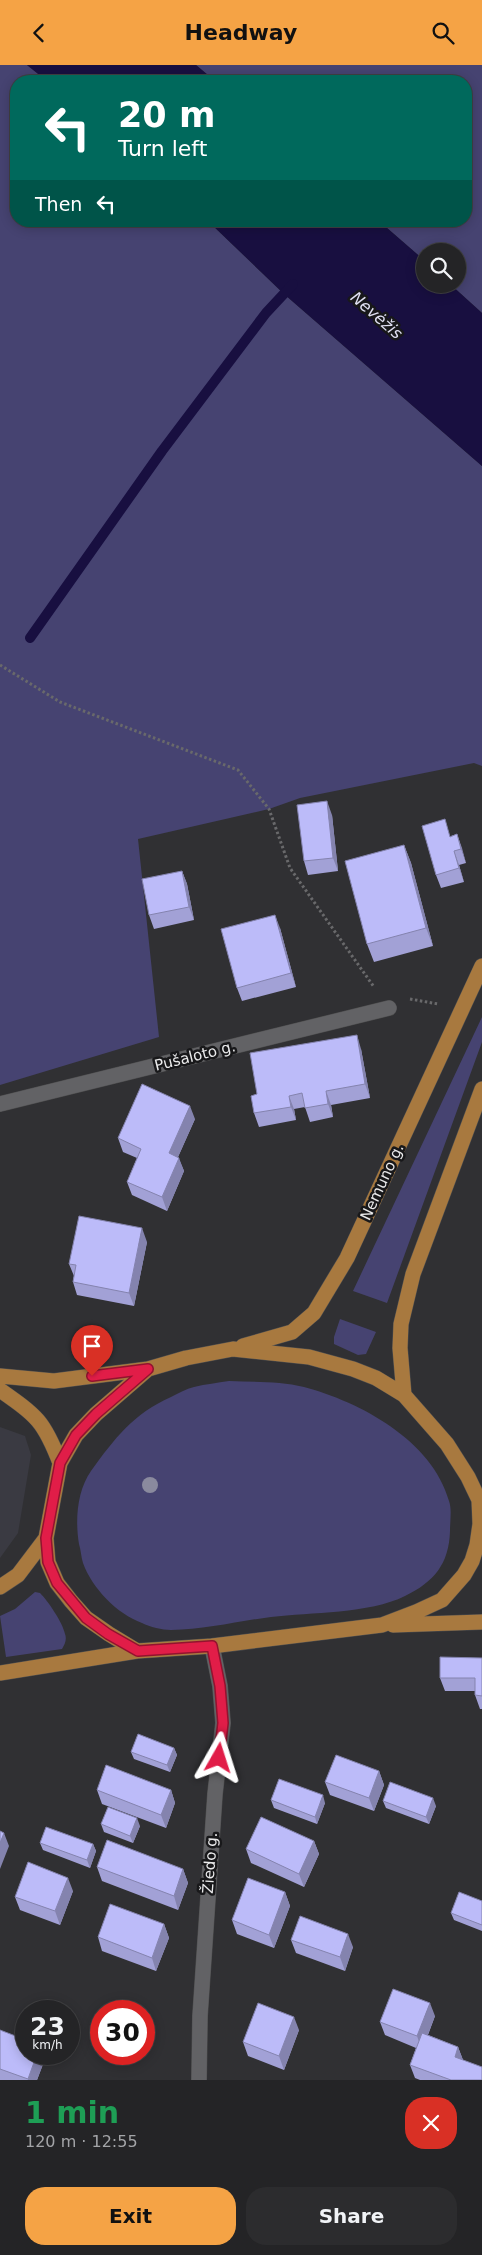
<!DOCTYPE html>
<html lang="en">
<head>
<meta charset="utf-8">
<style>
  body { margin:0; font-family:"DejaVu Sans",sans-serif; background:#2c2c2e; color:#f1f3f6; height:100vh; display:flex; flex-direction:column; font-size:19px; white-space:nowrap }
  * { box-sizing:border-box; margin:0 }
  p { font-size:16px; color:#a3a4a7 }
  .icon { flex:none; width:28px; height:28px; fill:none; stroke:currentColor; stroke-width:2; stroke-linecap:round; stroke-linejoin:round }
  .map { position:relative; height:2015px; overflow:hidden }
  .details { display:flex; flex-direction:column; background:#242426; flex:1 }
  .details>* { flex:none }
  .guide { position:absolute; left:10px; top:10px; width:462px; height:152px; border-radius:20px; box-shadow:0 2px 12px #0003,0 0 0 1px #414143; background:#00695c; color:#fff; overflow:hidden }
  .fabs { position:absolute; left:416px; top:178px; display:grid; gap:10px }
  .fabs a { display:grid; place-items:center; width:50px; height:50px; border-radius:50%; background:#242426; box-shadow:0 2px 12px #0003,0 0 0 1px #414143; font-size:25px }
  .speed { position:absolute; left:15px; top:1935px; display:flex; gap:10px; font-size:25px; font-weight:700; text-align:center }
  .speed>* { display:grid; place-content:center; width:65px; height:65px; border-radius:50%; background:#242426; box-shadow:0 2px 12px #0003,0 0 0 1px #414143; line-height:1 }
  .speed small { font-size:12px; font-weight:400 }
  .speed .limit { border:8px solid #d22; background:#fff; color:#111 }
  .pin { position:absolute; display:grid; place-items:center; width:42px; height:42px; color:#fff; margin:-51px -21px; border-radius:50% 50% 50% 0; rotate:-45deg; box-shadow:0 0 5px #0007 }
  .pin .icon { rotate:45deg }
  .me { position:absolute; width:55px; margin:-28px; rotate:6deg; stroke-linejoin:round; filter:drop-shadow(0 0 4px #0008) }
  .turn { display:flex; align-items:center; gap:18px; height:105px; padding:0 25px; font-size:22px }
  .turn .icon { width:65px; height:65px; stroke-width:2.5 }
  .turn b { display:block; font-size:35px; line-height:42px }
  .then { display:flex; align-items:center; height:48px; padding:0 25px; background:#0003; gap:10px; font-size:19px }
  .round { display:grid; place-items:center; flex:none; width:52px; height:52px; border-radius:20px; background:#2c2c2e }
  .overview { display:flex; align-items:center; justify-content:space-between; height:85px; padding:0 25px }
  h1 { font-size:30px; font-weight:700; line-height:38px; color:#1e9e55 }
  .action { display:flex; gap:10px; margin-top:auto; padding:10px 25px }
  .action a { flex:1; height:58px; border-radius:20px; background:#f5a345; color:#111; font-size:20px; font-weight:700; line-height:58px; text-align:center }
  .action a+a { background:#2c2c2e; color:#f1f3f6 }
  header { display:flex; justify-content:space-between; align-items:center; height:65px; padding:0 25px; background:#f5a345; color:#111; font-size:22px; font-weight:700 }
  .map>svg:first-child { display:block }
  .built { fill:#3a3a42 }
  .green { fill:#464371 }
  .water { fill:#180f40 }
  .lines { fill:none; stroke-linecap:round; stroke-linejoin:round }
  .stream { stroke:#180f40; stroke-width:10 }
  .minor-casing { stroke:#4f4f50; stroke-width:16 }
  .major-casing { stroke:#4f4f50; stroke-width:16 }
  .path { stroke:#69696b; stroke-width:3; stroke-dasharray:2.5 2.5; stroke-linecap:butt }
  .minor { stroke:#626265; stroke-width:15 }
  .major { stroke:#a8793f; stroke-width:15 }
  .tree { fill:#8a8a9e }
  .wall { fill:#a2a1d6 }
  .shaded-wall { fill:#8483ae }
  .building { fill:#bcbbf9; stroke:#8483ae }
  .route-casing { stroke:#92132f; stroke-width:12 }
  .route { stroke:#e11d48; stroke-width:9 }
  .labels { text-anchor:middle; stroke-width:5; stroke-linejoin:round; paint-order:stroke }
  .street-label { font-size:15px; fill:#eaeaeb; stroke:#18181a }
  .water-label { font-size:16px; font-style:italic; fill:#e0e0f2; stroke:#18181a }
</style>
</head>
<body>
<header><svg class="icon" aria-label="back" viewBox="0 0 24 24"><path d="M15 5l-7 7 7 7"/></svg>Headway<svg class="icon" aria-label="search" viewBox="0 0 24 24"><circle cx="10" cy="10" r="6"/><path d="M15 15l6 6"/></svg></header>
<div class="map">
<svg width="482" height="2015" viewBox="0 0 482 2015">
  <rect width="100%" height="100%" fill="#303033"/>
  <path class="built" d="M 0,1362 L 25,1371 L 31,1390 L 18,1468 L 0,1493 Z"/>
  <path class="green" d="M 0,0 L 27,0 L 47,16 L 16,16 L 16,156 L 208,156 L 284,229 L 482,401 L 482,701 L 474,698 L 300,733 L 269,744 L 138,774 L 159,972 L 0,1020 Z
    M 196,0 L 482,0 L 482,248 L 450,219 L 458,219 L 458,186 L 425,186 L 425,196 L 379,156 L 466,156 L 466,16 L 215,16 Z
    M 482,952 L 482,977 L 387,1238 L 353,1226 Z
    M 340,1254 L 376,1267 L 366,1289 L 358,1290 L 334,1279 L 334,1272 Z
    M 229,1316 C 254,1317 280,1316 304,1322 C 360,1337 432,1375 449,1436 C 452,1444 450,1456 450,1466 C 449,1499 434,1517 405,1531 C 369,1549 311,1547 271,1552 C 238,1556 204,1565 171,1565 C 162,1565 150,1562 142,1558 C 117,1549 92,1523 83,1498 C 81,1492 81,1485 79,1479 C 75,1455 77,1426 91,1406 C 115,1373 133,1349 171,1332 C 179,1328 186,1324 194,1322 C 206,1319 217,1318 229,1316 Z
    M 35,1527 L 40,1528 C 48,1536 63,1558 65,1569 C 67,1574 65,1579 62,1584 L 6,1592 L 0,1551 L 15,1544 Z"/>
  <path class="water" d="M 27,0 L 196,0 L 215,16 L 47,16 Z
    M 208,156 L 379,156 L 425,196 L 425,219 L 450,219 L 482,248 L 482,401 L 284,229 Z"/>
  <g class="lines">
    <path class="stream" d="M 30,573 L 162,386 L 266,248 L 293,219"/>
    <g class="minor-casing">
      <path id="minor" d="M 0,1039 L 389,943
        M 199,2015 L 200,1951 L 215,1729 L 223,1658 L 220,1621 L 212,1581"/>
    </g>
    <g class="major-casing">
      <path id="major" d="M 243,1281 L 292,1267 L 314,1248 L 347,1193 L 482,901
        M 0,1311 L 54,1316 L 148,1304
        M 0,1325 C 37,1351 44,1356 60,1398
        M 404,1330 L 400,1283 L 401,1259 L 413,1209 L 482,1024
        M 0,1522 L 18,1510 L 46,1473
        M 393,1560 L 482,1557
        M 0,1608 L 137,1586 L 212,1581 L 382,1560 L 416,1547 L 442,1535 L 464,1510 L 472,1496 L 477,1480 L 480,1459 L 479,1435 L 468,1412 L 447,1379 L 404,1330 L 376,1313 L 353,1304 L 309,1292 L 233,1284 L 186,1293 L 148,1304 L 96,1349 L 76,1370 L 60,1398 L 46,1473 L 48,1497 L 57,1518 L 71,1536 L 86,1553 L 109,1569 L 137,1586"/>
    </g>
    <path class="path" d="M 0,600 L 60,637 L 238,705 L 269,744 L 290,803 L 374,922
      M 410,934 L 438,939"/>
    <use href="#minor" class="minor"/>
    <use href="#major" class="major"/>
  </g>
  <circle class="tree" cx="150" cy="1420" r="8"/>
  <path class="wall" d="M 332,750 L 338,806 L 308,810 L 304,796 Z
    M 457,769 L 466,798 L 459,800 L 464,817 L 441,823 L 436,810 L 451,771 Z
    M 404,780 L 411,798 L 433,881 L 374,897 L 367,879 Z
    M 182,806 L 187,819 L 194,855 L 154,864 L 149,850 Z
    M 280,863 L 296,922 L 242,936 L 237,923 Z
    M 361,984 L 370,1033 L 331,1040 L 333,1052 L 310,1057 L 305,1042 L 294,1044 L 296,1055 L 259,1062 L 254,1048 L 257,1029 Z
    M 195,1054 L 178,1092 L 184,1106 L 167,1146 L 132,1130 L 127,1117 L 137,1093 L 123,1087 L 118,1073 Z
    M 147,1177 L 134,1241 L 77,1230 L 73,1217 L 74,1211 L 69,1199 Z
    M 482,1593 L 482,1644 L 480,1644 L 475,1630 L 475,1626 L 445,1626 L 440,1613 Z
    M 174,1683 L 177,1690 L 170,1707 L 134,1694 L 131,1687 Z
    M 379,1706 L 384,1720 L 374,1746 L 330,1730 L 325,1717 Z
    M 97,1725 L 171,1725 L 175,1738 L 166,1763 L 102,1739 Z
    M 271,1735 L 325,1738 L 317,1759 L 274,1743 Z
    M 383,1736 L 436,1741 L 429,1759 L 386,1743 Z
    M 101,1759 L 140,1761 L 133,1778 L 104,1767 Z
    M 314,1776 L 319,1789 L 304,1822 L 251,1798 L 246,1784 Z
    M 40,1778 L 93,1779 L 96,1786 L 90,1803 L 43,1785 Z
    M 97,1802 L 183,1804 L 188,1818 L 178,1845 L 102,1816 Z
    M 73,1826 L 60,1860 L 20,1845 L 15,1832 Z
    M 285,1827 L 290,1841 L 274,1883 L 237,1869 L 232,1855 Z
    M 482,1836 L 482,1866 L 454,1855 L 451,1848 Z
    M 164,1859 L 169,1873 L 156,1906 L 102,1886 L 98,1872 Z
    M 291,1875 L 353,1882 L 345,1906 L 296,1888 Z
    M 435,1951 L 428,1970 L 458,1982 L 463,1995 L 482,2015 L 420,2015 L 415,2013 L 410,2000 L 416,1983 L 385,1970 L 380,1957 Z
    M 0,1965 L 45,1994 L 37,2015 L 0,2015 Z
    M 299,1965 L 284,2005 L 248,1991 L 243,1977 Z"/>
  <path class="shaded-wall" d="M 327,736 L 332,750 L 338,806 L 333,793 Z
    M 457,769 L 462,783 L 466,798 L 461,784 Z
    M 404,780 L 411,798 L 433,881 L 426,863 Z
    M 454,786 L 459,800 L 464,817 L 459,803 Z
    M 182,806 L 187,819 L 194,855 L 189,842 Z
    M 275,850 L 280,863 L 296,922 L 291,908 Z
    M 357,970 L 361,984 L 370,1033 L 365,1019 Z
    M 326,1026 L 331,1040 L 333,1052 L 328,1039 Z
    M 289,1031 L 294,1044 L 296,1055 L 291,1042 Z
    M 190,1041 L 195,1054 L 174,1101 L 169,1088 Z
    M 179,1093 L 184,1106 L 167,1146 L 162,1132 Z
    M 142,1163 L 147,1177 L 134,1241 L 129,1228 Z
    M 174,1683 L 177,1690 L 170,1707 L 167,1700 Z
    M 379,1706 L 384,1720 L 374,1746 L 369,1733 Z
    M 171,1725 L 175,1738 L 166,1763 L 161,1750 Z
    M 323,1730 L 325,1738 L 317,1759 L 315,1752 Z
    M 433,1733 L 436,1741 L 429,1759 L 426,1752 Z
    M 137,1753 L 140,1761 L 133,1778 L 130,1771 Z
    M 4,1768 L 9,1781 L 0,1804 L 0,1778 Z
    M 314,1776 L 319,1789 L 304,1822 L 299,1809 Z
    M 93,1779 L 96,1786 L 90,1803 L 87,1795 Z
    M 183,1804 L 188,1818 L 178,1845 L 174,1831 Z
    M 68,1813 L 73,1826 L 60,1860 L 55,1846 Z
    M 285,1827 L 290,1841 L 274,1883 L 269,1870 Z
    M 164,1859 L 169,1873 L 156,1906 L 152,1893 Z
    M 348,1869 L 353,1882 L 345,1906 L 340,1892 Z
    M 430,1938 L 435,1951 L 422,1985 L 417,1971 Z
    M 294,1952 L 299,1965 L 284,2005 L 279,1991 Z
    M 458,1982 L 463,1995 L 455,1992 Z
    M 37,1989 L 43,1989 L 45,1994 L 37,2015 L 28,2015 L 28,2014 Z"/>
  <path class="building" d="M 327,736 L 333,793 L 304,796 L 297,740 Z
    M 445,754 L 450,772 L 457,769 L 461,784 L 454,786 L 459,803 L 436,810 L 422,761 Z
    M 404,780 L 426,863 L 367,879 L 345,796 Z
    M 182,806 L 189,842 L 149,850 L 142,814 Z
    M 275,850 L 291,908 L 237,923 L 221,864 Z
    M 357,970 L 365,1019 L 326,1026 L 328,1039 L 305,1043 L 302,1028 L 289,1031 L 291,1042 L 254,1048 L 251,1031 L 257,1029 L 250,988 Z
    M 142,1019 L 190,1041 L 169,1088 L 179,1093 L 162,1132 L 127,1117 L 141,1084 L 118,1073 Z
    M 79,1151 L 142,1163 L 129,1228 L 73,1217 L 76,1200 L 69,1199 Z
    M 440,1592 L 482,1593 L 482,1631 L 475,1630 L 475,1613 L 440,1613 Z
    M 138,1669 L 174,1683 L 167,1700 L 131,1687 Z
    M 336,1690 L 379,1706 L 369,1733 L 325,1717 Z
    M 106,1700 L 171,1725 L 161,1750 L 97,1725 Z
    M 279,1714 L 323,1730 L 315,1752 L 271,1735 Z
    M 390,1717 L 433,1733 L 426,1752 L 383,1736 Z
    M 108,1742 L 137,1753 L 130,1771 L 101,1759 Z
    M 261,1752 L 314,1776 L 299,1809 L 246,1784 Z
    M 46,1762 L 93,1779 L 87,1795 L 40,1778 Z
    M 0,1766 L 4,1768 L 0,1778 Z
    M 107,1775 L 183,1804 L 174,1831 L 97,1802 Z
    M 28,1797 L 68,1813 L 55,1846 L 15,1832 Z
    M 248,1813 L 285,1827 L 269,1870 L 232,1855 Z
    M 459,1827 L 482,1836 L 482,1860 L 451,1848 Z
    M 110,1839 L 164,1859 L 152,1893 L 98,1872 Z
    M 300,1851 L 348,1869 L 340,1892 L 291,1875 Z
    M 393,1924 L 430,1938 L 417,1971 L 380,1957 Z
    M 258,1938 L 294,1952 L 279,1991 L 243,1977 Z
    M 0,1965 L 26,1975 L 26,1989 L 37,1989 L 28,2014 L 0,2004 Z
    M 422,1968 L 458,1982 L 455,1992 L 482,2002 L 482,2015 L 451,2015 L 410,2000 Z"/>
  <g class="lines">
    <g class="route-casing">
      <path id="route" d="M 92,1311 L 148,1304 L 96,1349 L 76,1370 L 60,1398 L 46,1473 L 48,1497 L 57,1518 L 86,1553 L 108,1569 L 138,1586 L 212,1581 L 220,1621 L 223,1658 L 219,1693"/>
    </g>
    <use href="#route" class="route"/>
  </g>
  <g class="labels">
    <g class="street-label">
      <text transform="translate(195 991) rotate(-14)" y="5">Pušaloto g.</text>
      <text transform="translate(382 1117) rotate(-65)" y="5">Nemuno g.</text>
      <text transform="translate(210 1798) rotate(-86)" y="5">Žiedo g.</text>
    </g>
    <g class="water-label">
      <text transform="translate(377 250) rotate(41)" y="6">Nevėžis</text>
    </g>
  </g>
</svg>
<div class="fabs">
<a><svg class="icon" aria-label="search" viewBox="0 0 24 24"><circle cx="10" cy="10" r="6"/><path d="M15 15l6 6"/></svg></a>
</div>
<div class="speed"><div>23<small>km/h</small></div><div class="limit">30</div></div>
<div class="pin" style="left:92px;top:1311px;background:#d93025"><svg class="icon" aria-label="arrive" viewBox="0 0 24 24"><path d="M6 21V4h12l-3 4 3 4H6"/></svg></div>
<svg class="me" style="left:219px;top:1693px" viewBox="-20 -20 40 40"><path d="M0-17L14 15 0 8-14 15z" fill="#e11d48" stroke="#fff" stroke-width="4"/></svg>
<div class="guide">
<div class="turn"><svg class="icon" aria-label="left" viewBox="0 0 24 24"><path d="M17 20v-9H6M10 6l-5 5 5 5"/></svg><div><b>20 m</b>Turn left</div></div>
<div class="then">Then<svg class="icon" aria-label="left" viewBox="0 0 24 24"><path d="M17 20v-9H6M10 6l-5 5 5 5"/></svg></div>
</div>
</div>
<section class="details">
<div class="overview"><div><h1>1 min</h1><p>120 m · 12:55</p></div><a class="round" style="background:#d93025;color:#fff"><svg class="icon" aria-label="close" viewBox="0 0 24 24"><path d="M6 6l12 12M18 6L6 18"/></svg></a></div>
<div class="action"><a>Exit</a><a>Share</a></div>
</section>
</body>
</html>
